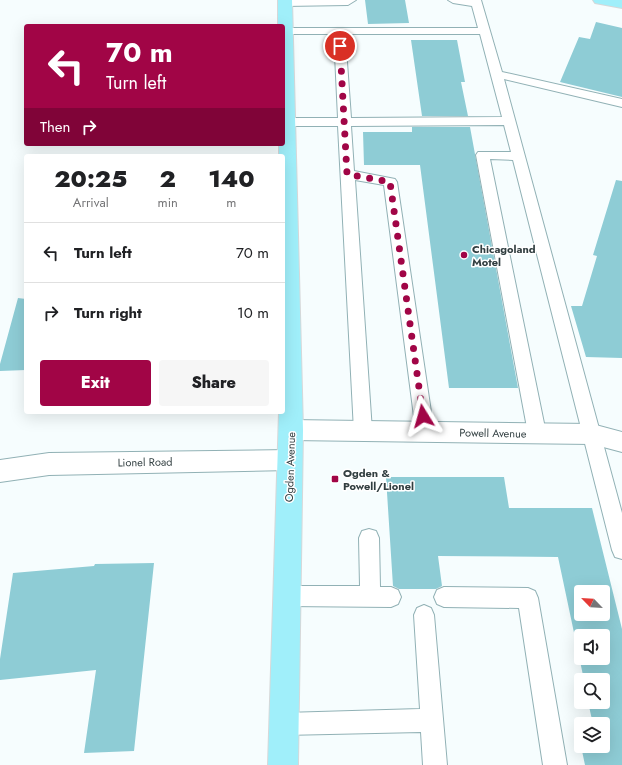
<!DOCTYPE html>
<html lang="en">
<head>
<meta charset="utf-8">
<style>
  body { margin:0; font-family:Jost,sans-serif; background:#f6f6f6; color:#202124; height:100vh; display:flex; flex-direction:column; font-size:15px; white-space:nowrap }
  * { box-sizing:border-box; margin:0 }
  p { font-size:13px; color:#757577 }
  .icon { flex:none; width:22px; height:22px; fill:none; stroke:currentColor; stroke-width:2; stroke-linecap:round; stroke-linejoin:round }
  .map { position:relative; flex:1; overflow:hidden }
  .panel { position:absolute; left:24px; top:154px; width:261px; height:260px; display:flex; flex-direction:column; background:#fff; border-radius:4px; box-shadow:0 4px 16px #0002 }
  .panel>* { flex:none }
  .hud { position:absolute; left:24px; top:24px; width:261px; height:122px; border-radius:4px; box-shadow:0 4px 16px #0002; background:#a10546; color:#fff; overflow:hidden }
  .needle { width:26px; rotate:295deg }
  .fabs { position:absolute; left:574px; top:585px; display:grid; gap:8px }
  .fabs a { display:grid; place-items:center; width:36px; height:36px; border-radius:4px; background:#fff; box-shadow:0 4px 16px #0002; font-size:20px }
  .pin { position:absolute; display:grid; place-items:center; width:34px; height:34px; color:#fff; margin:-17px; border:2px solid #fff; border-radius:50%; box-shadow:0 1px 4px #0007 }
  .me { position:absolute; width:44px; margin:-22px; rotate:352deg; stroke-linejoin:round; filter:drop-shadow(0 0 3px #0008) }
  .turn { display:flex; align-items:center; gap:14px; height:84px; padding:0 16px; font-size:18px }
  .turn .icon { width:52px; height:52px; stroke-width:2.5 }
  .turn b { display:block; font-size:28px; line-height:34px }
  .then { display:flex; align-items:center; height:38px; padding:0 16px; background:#0003; gap:8px; font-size:15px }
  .eta { display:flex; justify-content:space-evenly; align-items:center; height:68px; text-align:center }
  .eta b { font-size:24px; font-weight:800; line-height:28px }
  .button { display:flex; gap:8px; margin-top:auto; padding:8px 16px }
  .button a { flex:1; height:46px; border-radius:4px; background:#a10546; color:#fff; font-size:16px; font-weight:800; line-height:46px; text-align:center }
  .button a+a { background:#f6f6f6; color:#202124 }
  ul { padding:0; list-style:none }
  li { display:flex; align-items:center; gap:12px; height:60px; padding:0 16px; border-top:1px solid #e0e0e0 }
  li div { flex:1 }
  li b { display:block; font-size:15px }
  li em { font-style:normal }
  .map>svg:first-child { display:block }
  .building { fill:#8eccd5; fill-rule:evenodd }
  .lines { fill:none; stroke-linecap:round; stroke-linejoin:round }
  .service-casing { stroke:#91b1b5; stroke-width:2 }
  .minor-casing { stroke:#91b1b5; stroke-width:2 }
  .tertiary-casing { stroke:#91b1b5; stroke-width:2 }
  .primary-casing { stroke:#d6d8d9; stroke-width:2 }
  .service { fill:#fff; fill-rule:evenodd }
  .minor { fill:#fff; fill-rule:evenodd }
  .tertiary { fill:#fff; fill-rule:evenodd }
  .primary { fill:#a0effa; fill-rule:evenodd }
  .route { stroke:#a10546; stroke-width:7; stroke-dasharray:0 12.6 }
  .poi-dot { fill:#a10546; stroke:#fff; stroke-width:1.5 }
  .labels { text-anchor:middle; stroke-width:3; stroke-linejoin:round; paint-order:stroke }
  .poi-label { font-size:11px; font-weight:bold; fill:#313e40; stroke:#fff; text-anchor:start }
  .street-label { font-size:11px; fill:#313e40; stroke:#fff }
</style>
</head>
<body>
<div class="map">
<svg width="622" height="765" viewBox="0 0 622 765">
  <rect width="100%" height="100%" fill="#f6fdfe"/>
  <path class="building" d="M 365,0 L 405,0 L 409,23 L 368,24 Z
    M 596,22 L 622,28 L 622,97 L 560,82 L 579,37 L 590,39 Z
    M 411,40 L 457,40 L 465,82 L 461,82 L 468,116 L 422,116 Z
    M 412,127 L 470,127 L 518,388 L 449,388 L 420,165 L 364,165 L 363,132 L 412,132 Z
    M 616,180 L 622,181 L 622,358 L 586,357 L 571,306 L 582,306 L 597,256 L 593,255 Z
    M 18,298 L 26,299 L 26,370 L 0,371 L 0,364 Z
    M 386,477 L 504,477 L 509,508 L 592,508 L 622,629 L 622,765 L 585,765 L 581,746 L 603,746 L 603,724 L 593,724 L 588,702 L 603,702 L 603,680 L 584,680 L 558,557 L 438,556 L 442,586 L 436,589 L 399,589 L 393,586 ZM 581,592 L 603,592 L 603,614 L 581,614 ZM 581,636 L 603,636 L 603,658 L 581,658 Z
    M 154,563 L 134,751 L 84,753 L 96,670 L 0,680 L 0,659 L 13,573 L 94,566 L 95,564 Z"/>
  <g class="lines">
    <g class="service-casing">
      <path id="service" d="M 284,0 L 356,0 L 348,5 L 285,6 L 280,3 Z
        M 448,0 L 481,0 L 502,72 L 622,99 L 622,107 L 504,79 L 622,513 L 622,559 L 615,557 L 612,550 L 513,160 L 490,159 L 546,433 L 543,438 L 537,441 L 531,438 L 528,433 L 476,155 L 478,152 L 511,152 L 504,125 L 351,126 L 354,171 L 390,178 L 395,179 L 397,182 L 434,432 L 431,437 L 425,440 L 419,437 L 416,432 L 384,185 L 355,180 L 372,431 L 369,436 L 363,439 L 357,436 L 354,431 L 338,126 L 288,126 L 283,124 L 284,119 L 288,118 L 338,118 L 334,34 L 283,34 L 283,28 L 478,28 L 472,6 L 453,3 ZM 345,34 L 480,34 L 502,117 L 351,118 Z
        M 369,529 L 376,531 L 379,538 L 380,587 L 391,587 L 398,590 L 401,597 L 398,604 L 391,607 L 287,606 L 280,603 L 277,596 L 280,589 L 287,586 L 360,586 L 359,538 L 362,531 Z
        M 444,587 L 528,588 L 535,591 L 538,598 L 567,765 L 543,765 L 519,608 L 444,607 L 437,604 L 434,597 L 437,590 Z
        M 424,605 L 431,608 L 434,615 L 447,765 L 423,765 L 421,732 L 284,735 L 276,732 L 273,724 L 276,716 L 284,713 L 420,709 L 414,615 L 417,608 Z"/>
    </g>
    <g class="minor-casing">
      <path id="minor" d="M 291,420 L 592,424 L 622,432 L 622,452 L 592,444 L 291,440 L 283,437 L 279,430 L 283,423 Z"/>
    </g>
    <g class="tertiary-casing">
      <path id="tertiary" d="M 290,450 L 298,453 L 302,460 L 298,467 L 290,470 L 49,475 L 0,482 L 0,460 L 49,453 Z"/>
    </g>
    <g class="primary-casing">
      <path id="primary" d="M 278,0 L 292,0 L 303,430 L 298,765 L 268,765 L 279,412 L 283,412 L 283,156 L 279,156 L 279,144 L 283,144 L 283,26 L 278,26 Z
        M 593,0 L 622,0 L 622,8 L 595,3 Z"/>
    </g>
    <use href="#service" class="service"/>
    <use href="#minor" class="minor"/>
    <use href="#tertiary" class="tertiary"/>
    <use href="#primary" class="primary"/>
  </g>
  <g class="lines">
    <path class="route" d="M 340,46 L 347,174 L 390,182 L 423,416"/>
  </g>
  <g class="poi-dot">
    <circle cx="464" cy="255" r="4"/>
    <rect x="331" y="475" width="8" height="8" rx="2"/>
  </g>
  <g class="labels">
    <g class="poi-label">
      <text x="472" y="253">Chicagoland<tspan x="472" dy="13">Motel</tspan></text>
      <text x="343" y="477">Ogden &amp;<tspan x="343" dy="13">Powell/Lionel</tspan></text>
    </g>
    <g class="street-label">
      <text transform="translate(493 433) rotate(1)" y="4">Powell Avenue</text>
      <text transform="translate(145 462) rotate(-1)" y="4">Lionel Road</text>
      <text transform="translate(290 467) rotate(-88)" y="4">Ogden Avenue</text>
    </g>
  </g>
</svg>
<div class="fabs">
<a><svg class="needle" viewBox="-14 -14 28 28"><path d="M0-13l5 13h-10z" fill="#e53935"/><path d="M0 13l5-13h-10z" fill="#757577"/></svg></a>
<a><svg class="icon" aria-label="sound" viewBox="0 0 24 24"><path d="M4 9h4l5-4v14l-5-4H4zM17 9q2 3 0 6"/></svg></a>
<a><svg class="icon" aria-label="search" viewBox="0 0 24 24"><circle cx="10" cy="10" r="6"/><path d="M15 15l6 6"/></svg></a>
<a><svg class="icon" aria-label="layers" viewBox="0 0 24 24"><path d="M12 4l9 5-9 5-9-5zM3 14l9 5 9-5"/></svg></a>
</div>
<div class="pin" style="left:340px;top:46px;background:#d93025"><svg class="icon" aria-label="arrive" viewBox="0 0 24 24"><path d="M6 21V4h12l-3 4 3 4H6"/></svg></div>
<svg class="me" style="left:423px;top:416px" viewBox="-20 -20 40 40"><path d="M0-17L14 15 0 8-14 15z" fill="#a10546" stroke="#fff" stroke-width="4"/></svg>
<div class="hud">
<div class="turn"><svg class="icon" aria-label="left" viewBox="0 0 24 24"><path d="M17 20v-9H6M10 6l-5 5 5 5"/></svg><div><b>70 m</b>Turn left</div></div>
<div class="then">Then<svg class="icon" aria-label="right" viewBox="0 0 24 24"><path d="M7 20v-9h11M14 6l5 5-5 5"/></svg></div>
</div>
<section class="panel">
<div class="eta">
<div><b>20:25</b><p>Arrival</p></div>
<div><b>2</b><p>min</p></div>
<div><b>140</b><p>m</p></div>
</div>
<ul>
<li><svg class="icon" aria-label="left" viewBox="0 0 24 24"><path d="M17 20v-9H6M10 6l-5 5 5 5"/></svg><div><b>Turn left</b></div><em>70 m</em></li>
<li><svg class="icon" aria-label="right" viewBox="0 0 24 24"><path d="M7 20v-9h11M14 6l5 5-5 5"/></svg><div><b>Turn right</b></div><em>10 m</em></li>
</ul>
<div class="button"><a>Exit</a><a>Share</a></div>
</section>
</div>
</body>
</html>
